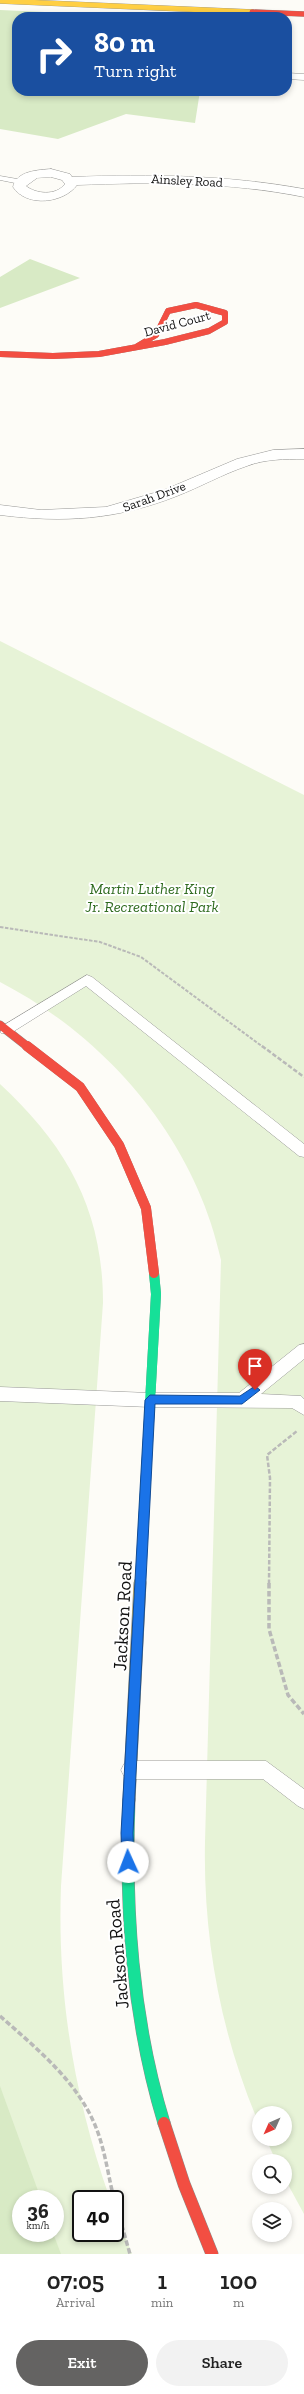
<!DOCTYPE html>
<html lang="en">
<head>
<meta charset="utf-8">
<style>
  body { margin:0; font-family:"Zilla Slab",serif; background:#f2f2f2; color:#222; height:100vh; display:flex; flex-direction:column; font-size:15px; white-space:nowrap }
  * { box-sizing:border-box; margin:0 }
  p { font-size:13px; color:#767676 }
  .icon { flex:none; width:22px; height:22px; fill:none; stroke:currentColor; stroke-width:2; stroke-linecap:round; stroke-linejoin:round }
  .map { position:relative; height:2254px; overflow:hidden }
  .details { display:flex; flex-direction:column; background:#fff; flex:1 }
  .details>* { flex:none }
  .banner { position:absolute; left:12px; top:12px; width:280px; height:84px; border-radius:16px; box-shadow:0 2px 6px #0003; background:#1a4fa0; color:#fff; overflow:hidden }
  .needle { width:26px; rotate:225deg }
  .tools { position:absolute; left:252px; top:2106px; display:grid; gap:8px }
  .tools a { display:grid; place-items:center; width:40px; height:40px; border-radius:50%; background:#fff; box-shadow:0 2px 6px #0003; font-size:20px }
  .speed { position:absolute; left:12px; top:2190px; display:flex; gap:8px; font-size:20px; font-weight:700; text-align:center }
  .speed>* { display:grid; place-content:center; width:52px; height:52px; border-radius:50%; background:#fff; box-shadow:0 2px 6px #0003; line-height:1 }
  .speed small { font-size:10px; font-weight:400 }
  .speed .limit { border:2px solid #111; border-radius:6px; background:#fff; color:#111 }
  .pin { position:absolute; display:grid; place-items:center; width:34px; height:34px; color:#fff; margin:-41px -17px; border-radius:50% 50% 50% 0; rotate:-45deg; box-shadow:0 0 4px #0007 }
  .pin .icon { rotate:45deg }
  .me { position:absolute; width:44px; margin:-22px; rotate:358deg; stroke-linejoin:round; filter:drop-shadow(0 0 3px #0008) }
  .turn { display:flex; align-items:center; gap:14px; height:84px; padding:0 16px; font-size:18px }
  .turn .icon { width:52px; height:52px; stroke-width:2.5 }
  .turn b { display:block; font-size:28px; line-height:34px }
  .eta { display:flex; justify-content:space-evenly; align-items:center; height:68px; text-align:center }
  .eta b { font-size:24px; font-weight:600; line-height:28px }
  .cta { display:flex; gap:8px; margin-top:auto; padding:8px 16px }
  .cta a { flex:1; height:46px; border-radius:24px; background:#646362; color:#fff; font-size:16px; font-weight:600; line-height:46px; text-align:center }
  .cta a+a { background:#f2f2f2; color:#222 }
  .map>svg:first-child { display:block }
  .green { fill:#e7f3d7; fill-rule:evenodd }
  .forest { fill:#d8eac5 }
  .lines { fill:none; stroke-linecap:round; stroke-linejoin:round }
  .lane-casing { stroke:#979795; stroke-width:1 }
  .street-casing { stroke:#979795; stroke-width:1 }
  .fast-far1-casing { stroke:#8e8d8b; stroke-width:10 }
  .fast-casing { stroke:#8e8d8b; stroke-width:13 }
  .slow-far2-casing { stroke:#8e8d8b; stroke-width:5.5 }
  .slow-far1-casing { stroke:#8e8d8b; stroke-width:10 }
  .slow-casing { stroke:#8e8d8b; stroke-width:13 }
  .jam-far4-casing { stroke:#8e8d8b; stroke-width:5.5 }
  .jam-far3-casing { stroke:#8e8d8b; stroke-width:6 }
  .jam-far2-casing { stroke:#8e8d8b; stroke-width:9 }
  .jam-far1-casing { stroke:#8e8d8b; stroke-width:10 }
  .jam-casing { stroke:#8e8d8b; stroke-width:13 }
  .path-far2 { stroke:#b9b9b8; stroke-width:2; stroke-dasharray:3.5 1.5; stroke-linecap:butt }
  .path-far1 { stroke:#b9b9b8; stroke-width:2.5; stroke-dasharray:4.5 2; stroke-linecap:butt }
  .path { stroke:#b9b9b8; stroke-width:3.5; stroke-dasharray:5.5 2.5; stroke-linecap:butt }
  .lane { fill:#fffffe; fill-rule:evenodd }
  .street { fill:#fffffe; fill-rule:evenodd }
  .fast-far1 { stroke:#16e098; stroke-width:10 }
  .fast { stroke:#16e098; stroke-width:12 }
  .slow-far2 { stroke:#ffcf43; stroke-width:5 }
  .slow-far1 { stroke:#ffcf43; stroke-width:10 }
  .slow { stroke:#ffcf43; stroke-width:12 }
  .jam-far4 { stroke:#f24e42; stroke-width:5 }
  .jam-far3 { stroke:#f24e42; stroke-width:6 }
  .jam-far2 { stroke:#f24e42; stroke-width:8 }
  .jam-far1 { stroke:#f24e42; stroke-width:10 }
  .jam { stroke:#f24e42; stroke-width:12 }
  .route { fill:#1a73e8; stroke:#114b97 }
  .labels { text-anchor:middle; stroke-width:4; stroke-linejoin:round; paint-order:stroke }
  .far-street-label { font-size:13px; fill:#111; stroke:#fff }
  .park-label { font-size:16px; font-style:italic; fill:#2f6b1f; stroke:#fff }
  .near-street-label { font-size:19px; fill:#111; stroke:#fff }
</style>
</head>
<body>
<div class="map">
<svg width="304" height="2254" viewBox="0 0 304 2254">
  <rect width="100%" height="100%" fill="#fdfcf7"/>
  <path class="green" d="M 0,641 L 304,795 L 304,2214 L 285,2179 L 285,2161 L 276,2161 L 266,2139 L 285,2139 L 285,2113 L 259,2113 L 259,2124 C 221,2035 203,1939 205,1842 L 221,1260 C 195,1140 108,1038 0,982 Z
    M 0,1084 C 67,1146 103,1210 103,1303 L 61,1886 C 57,1994 74,2097 110,2199 L 81,2199 L 81,2233 L 115,2233 L 115,2211 L 132,2254 L 0,2254 ZM 21,2199 L 55,2199 L 55,2233 L 21,2233 Z"/>
  <path class="forest" d="M 0,10 L 157,17 L 17,17 L 17,91 L 200,91 L 195,123 L 126,114 L 58,139 L 0,129 Z
    M 30,259 L 80,278 L 0,308 L 0,277 Z
    M 0,2086 L 41,2199 L 21,2199 L 21,2233 L 53,2233 L 61,2254 L 0,2254 Z"/>
  <g class="lines">
    <g class="lane-casing">
      <path id="lane" d="M 0,176 L 23,180 L 24,182 L 20,184 L 0,180 Z
        M 87,975 L 92,977 L 304,1144 L 304,1157 L 299,1156 L 86,986 L 11,1033 L 1,1033 L 1,1027 Z
        M 304,1344 L 304,1359 L 261,1394 L 301,1396 L 304,1399 L 304,1415 L 292,1408 L 150,1407 L 0,1401 L 0,1387 L 150,1393 L 239,1393 L 299,1345 Z
        M 130,1761 L 266,1761 L 304,1789 L 304,1809 L 298,1806 L 263,1779 L 130,1779 L 124,1776 L 121,1770 L 124,1764 Z"/>
    </g>
    <g class="street-casing">
      <path id="street" d="M 287,73 L 304,74 L 304,80 L 287,79 Z
        M 51,169 L 70,174 L 72,177 C 151,174 227,175 304,189 L 304,197 C 229,182 153,182 77,185 C 64,203 27,208 13,187 C 16,171 38,170 51,169 ZM 51,177 L 62,180 L 65,184 C 56,196 36,194 26,186 L 37,178 Z
        M 304,449 L 304,459 C 285,459 265,459 247,466 C 223,474 200,487 177,496 C 116,520 64,523 0,515 L 0,505 L 41,510 L 106,507 L 164,490 L 237,459 L 273,450 Z"/>
    </g>
    <g class="fast-far1-casing">
      <path id="fast-far1" d="M 143,1529 L 156,1294 L 154,1273"/>
    </g>
    <g class="fast-casing">
      <path id="fast" d="M 129,1800 C 125,1909 132,2018 164,2123"/>
    </g>
    <g class="slow-far2-casing">
      <path id="slow-far2" d="M 0,1 L 252,12"/>
    </g>
    <g class="slow-far1-casing">
      <path id="slow-far1" d="M 140,1584 L 143,1529"/>
    </g>
    <g class="slow-casing">
      <path id="slow" d="M 129,1800 L 140,1583"/>
    </g>
    <g class="jam-far4-casing">
      <path id="jam-far4" d="M 252,12 L 304,14"/>
    </g>
    <g class="jam-far3-casing">
      <path id="jam-far3" d="M 0,354 L 53,356 L 99,354 L 165,342 L 209,331 L 225,322 L 225,313 L 196,305 L 168,311 L 156,335 L 136,347"/>
    </g>
    <g class="jam-far2-casing">
      <path id="jam-far2" d="M 0,1025 L 28,1047"/>
    </g>
    <g class="jam-far1-casing">
      <path id="jam-far1" d="M 27,1046 L 80,1087 L 119,1145 L 146,1208 L 154,1273"/>
    </g>
    <g class="jam-casing">
      <path id="jam" d="M 164,2123 L 184,2184 L 212,2254"/>
    </g>
    <path class="path-far2" d="M 0,927 L 100,942 L 141,957 L 263,1047"/>
    <path class="path-far1" d="M 262,1046 L 304,1077
      M 269,1584 L 270,1478 L 267,1455 L 297,1431"/>
    <path class="path" d="M 269,1583 L 269,1629 L 288,1695 L 304,1714
      M 0,2016 C 36,2048 76,2080 95,2125 C 105,2149 108,2175 114,2199
      M 115,2202 L 130,2254"/>
    <use href="#lane" class="lane"/>
    <use href="#street" class="street"/>
    <use href="#fast-far1" class="fast-far1"/>
    <use href="#fast" class="fast"/>
    <use href="#slow-far2" class="slow-far2"/>
    <use href="#slow-far1" class="slow-far1"/>
    <use href="#slow" class="slow"/>
    <use href="#jam-far4" class="jam-far4"/>
    <use href="#jam-far3" class="jam-far3"/>
    <use href="#jam-far2" class="jam-far2"/>
    <use href="#jam-far1" class="jam-far1"/>
    <use href="#jam" class="jam"/>
  </g>
  <path class="route" d="M 255,1386 L 260,1390 L 242,1404 L 155,1404 L 133,1833 L 134,1862 L 132,1866 L 128,1868 L 123,1866 L 122,1862 L 121,1833 L 145,1400 L 150,1395 L 240,1396 Z"/>
  <g class="labels">
    <g class="far-street-label">
      <text transform="translate(187 180) rotate(3)" y="5">Ainsley Road</text>
      <text transform="translate(177 323) rotate(-15)" y="5">David Court</text>
      <text transform="translate(154 496) rotate(-20)" y="5">Sarah Drive</text>
    </g>
    <g class="park-label">
      <text x="152" y="894">Martin Luther King<tspan x="152" dy="18">Jr. Recreational Park</tspan></text>
    </g>
    <g class="near-street-label">
      <text transform="translate(122 1616) rotate(-87)" y="7">Jackson Road</text>
      <text transform="translate(117 1954) rotate(-95)" y="7">Jackson Road</text>
    </g>
  </g>
</svg>
<div class="tools">
<a><svg class="needle" viewBox="-14 -14 28 28"><path d="M0-13l5 13h-10z" fill="#e53935"/><path d="M0 13l5-13h-10z" fill="#767676"/></svg></a>
<a><svg class="icon" aria-label="search" viewBox="0 0 24 24"><circle cx="10" cy="10" r="6"/><path d="M15 15l6 6"/></svg></a>
<a><svg class="icon" aria-label="layers" viewBox="0 0 24 24"><path d="M12 4l9 5-9 5-9-5zM3 14l9 5 9-5"/></svg></a>
</div>
<div class="speed"><div>36<small>km/h</small></div><div class="limit">40</div></div>
<div class="pin" style="left:255px;top:1390px;background:#d93025"><svg class="icon" aria-label="arrive" viewBox="0 0 24 24"><path d="M6 21V4h12l-3 4 3 4H6"/></svg></div>
<svg class="me" style="left:128px;top:1862px" viewBox="-20 -20 40 40"><circle r="19" fill="#fff"/><path d="M0-13L10 11 0 6-10 11z" fill="#1a73e8"/></svg>
<div class="banner">
<div class="turn"><svg class="icon" aria-label="right" viewBox="0 0 24 24"><path d="M7 20v-9h11M14 6l5 5-5 5"/></svg><div><b>80 m</b>Turn right</div></div>
</div>
</div>
<section class="details">
<div class="eta">
<div><b>07:05</b><p>Arrival</p></div>
<div><b>1</b><p>min</p></div>
<div><b>100</b><p>m</p></div>
</div>
<div class="cta"><a>Exit</a><a>Share</a></div>
</section>
</body>
</html>
